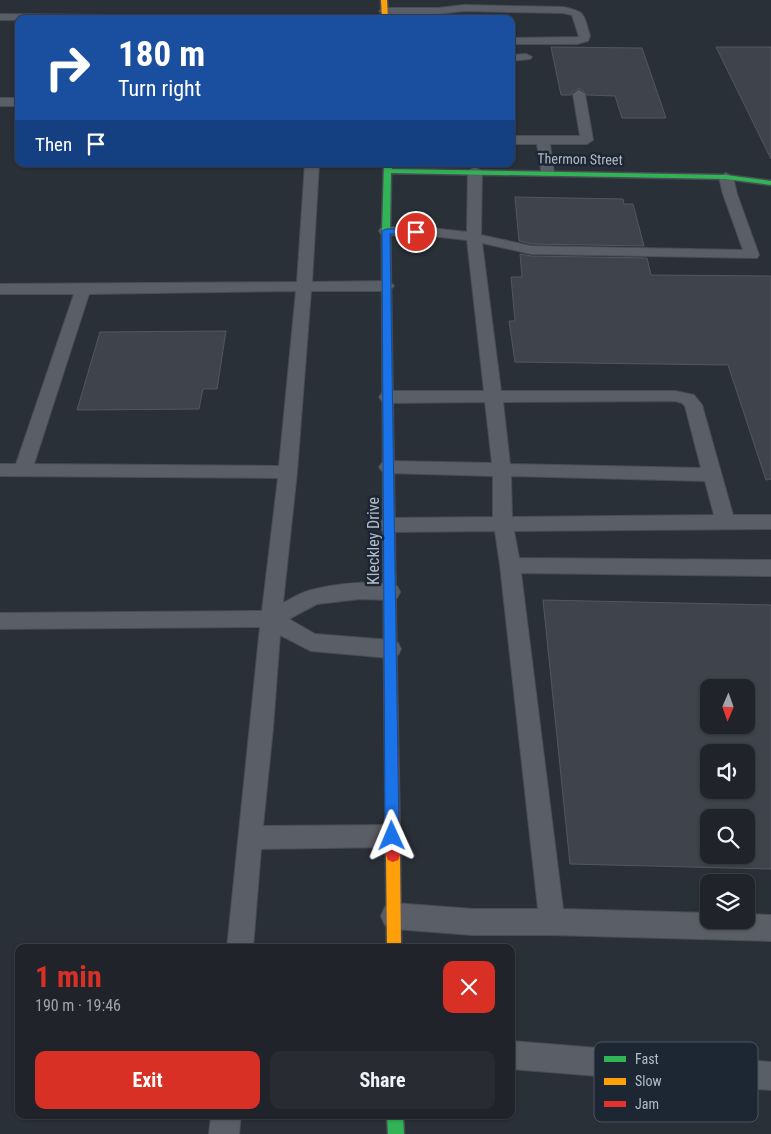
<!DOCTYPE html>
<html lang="en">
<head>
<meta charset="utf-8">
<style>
  body { margin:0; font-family:"Roboto Condensed",sans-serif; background:#282c32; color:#f1f3f6; height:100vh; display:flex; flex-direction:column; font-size:19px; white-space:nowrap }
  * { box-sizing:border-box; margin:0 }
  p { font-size:16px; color:#a2a4a8 }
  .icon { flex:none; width:28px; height:28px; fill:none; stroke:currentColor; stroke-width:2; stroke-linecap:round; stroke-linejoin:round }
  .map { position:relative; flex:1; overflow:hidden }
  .sheet { position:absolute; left:15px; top:944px; width:500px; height:175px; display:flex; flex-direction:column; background:#20242a; border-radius:10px; box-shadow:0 1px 4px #0004,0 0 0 1px #3d4147 }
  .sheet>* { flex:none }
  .banner { position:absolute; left:15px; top:15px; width:500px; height:152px; border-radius:10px; box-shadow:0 1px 4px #0004,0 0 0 1px #3d4147; background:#1a4fa0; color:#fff; overflow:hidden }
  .needle { width:32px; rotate:182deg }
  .controls { position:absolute; left:700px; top:679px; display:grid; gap:10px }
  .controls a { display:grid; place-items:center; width:55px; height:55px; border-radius:10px; background:#20242a; box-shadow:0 1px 4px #0004,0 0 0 1px #3d4147; font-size:25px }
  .pin { position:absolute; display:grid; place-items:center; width:42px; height:42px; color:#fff; margin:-21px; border:2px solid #fff; border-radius:50%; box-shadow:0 1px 5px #0007 }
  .me { position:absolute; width:55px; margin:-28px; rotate:359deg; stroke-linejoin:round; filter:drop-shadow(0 0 4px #0008) }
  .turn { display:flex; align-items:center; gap:18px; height:105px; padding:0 20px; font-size:22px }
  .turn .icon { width:65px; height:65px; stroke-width:2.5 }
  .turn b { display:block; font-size:35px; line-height:42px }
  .then { display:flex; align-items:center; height:48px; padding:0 20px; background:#0003; gap:10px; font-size:19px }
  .round { display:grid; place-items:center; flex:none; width:52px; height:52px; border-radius:10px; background:#282c32 }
  .summary { display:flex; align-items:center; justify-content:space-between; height:85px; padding:0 20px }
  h1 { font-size:30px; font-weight:700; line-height:38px; color:#d93025 }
  .action { display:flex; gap:10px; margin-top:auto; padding:10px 20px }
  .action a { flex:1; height:58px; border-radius:10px; background:#d93025; color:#fff; font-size:20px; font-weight:700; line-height:58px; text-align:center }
  .action a+a { background:#282c32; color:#f1f3f6 }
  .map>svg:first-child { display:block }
  .building { fill:#3f444c; stroke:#52575f; fill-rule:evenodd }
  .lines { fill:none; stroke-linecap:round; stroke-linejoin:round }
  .lane-casing { stroke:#484c55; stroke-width:2 }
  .fast-casing { stroke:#484c55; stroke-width:3 }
  .slow-casing { stroke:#484c55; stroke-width:3 }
  .jam-casing { stroke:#484c55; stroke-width:3 }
  .lane { fill:#5a5e66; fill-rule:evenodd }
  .fast { fill:#30b455; fill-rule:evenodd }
  .slow { fill:#ff9f0a; fill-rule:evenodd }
  .jam { fill:#e5322d; fill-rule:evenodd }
  .route { fill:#1a73e8; stroke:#114b97 }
  .labels { text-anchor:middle; stroke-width:5; stroke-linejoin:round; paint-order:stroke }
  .far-street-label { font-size:14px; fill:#b4bcc9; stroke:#1d2633 }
  .street-label { font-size:16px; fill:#b4bcc9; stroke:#1d2633 }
  .key { fill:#1d2633; stroke:#4a5360; stroke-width:1 }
  .key-label { font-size:14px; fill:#b4bcc9 }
</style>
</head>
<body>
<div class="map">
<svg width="771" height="1134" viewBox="0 0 771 1134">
  <rect width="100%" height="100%" fill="#2a3038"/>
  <path class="building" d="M 551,47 L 642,48 L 666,118 L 622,118 L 615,96 L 587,95 L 580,88 L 572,92 L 571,95 L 561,95 Z
    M 716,47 L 771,47 L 771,159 Z
    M 515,197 L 623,199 L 624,204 L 633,204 L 644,246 L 531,244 L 519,241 Z
    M 520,254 L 531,256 L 647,258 L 651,275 L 771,276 L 771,479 L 766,480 L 728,365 L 515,362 L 509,321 L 515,321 L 511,277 L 522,277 Z
    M 226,331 L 217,389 L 203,389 L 199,409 L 77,410 L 100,332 Z
    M 543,600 L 771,605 L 771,869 L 570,864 ZM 709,688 L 746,688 L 746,725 L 709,725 ZM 709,752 L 746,752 L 746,790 L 709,790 ZM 709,818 L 746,818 L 746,855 L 709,855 Z"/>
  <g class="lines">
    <g class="lane-casing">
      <path id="lane" d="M 464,5 L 563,7 C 587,12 583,14 590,36 L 588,41 L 577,44 L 511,44 L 511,38 L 579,37 L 572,15 L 563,13 L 464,11 L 438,14 L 384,14 L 379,11 L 384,8 L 438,8 Z
        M 0,14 L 212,16 L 217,19 L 0,20 Z
        M 526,54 L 532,57 L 530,59 L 511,61 L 511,55 Z
        M 579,90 L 585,94 L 593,140 L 587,144 L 550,144 L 554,173 L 552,176 L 542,176 L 537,144 L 511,144 L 511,136 L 580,136 L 573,94 Z
        M 0,98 L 19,98 L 19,106 L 0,106 Z
        M 305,164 L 319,164 L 312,282 L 386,281 L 391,283 L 394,286 L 391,289 L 386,291 L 311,291 L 297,472 L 283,603 C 292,598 302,592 311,590 C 334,584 375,579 397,586 L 400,592 L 397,598 L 390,600 L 360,599 L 317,604 L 289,619 L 315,634 L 390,640 L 398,643 L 401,649 L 398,655 L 390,658 L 311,651 L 280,635 L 273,728 L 263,826 L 392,825 L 401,828 L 404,836 L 401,844 L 392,847 L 261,849 L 253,948 L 227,948 L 260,627 L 0,629 L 0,613 L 262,611 L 278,478 L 0,476 L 0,464 L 16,464 L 74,294 L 0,294 L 0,284 L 297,282 ZM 296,291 L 279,466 L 34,464 L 89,294 Z
        M 475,167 L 482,171 L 481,235 L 531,246 L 743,250 L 723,194 L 719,177 L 726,173 L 733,177 L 737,194 L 759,255 L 757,258 L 531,254 L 482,243 L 501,391 L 675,391 L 694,395 L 702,405 L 733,515 L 771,515 L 771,529 L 514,531 L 519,558 L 771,560 L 771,576 L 521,573 L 563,909 L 709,913 L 709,920 L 746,920 L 746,914 L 771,915 L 771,941 L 552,935 L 473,935 L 394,929 L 385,925 L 381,916 L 385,907 L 394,903 L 473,909 L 538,909 L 500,565 L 495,531 L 389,532 L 382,530 L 379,525 L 382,520 L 389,518 L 493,517 L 493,476 L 388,473 L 382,471 L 379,467 L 382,463 L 388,461 L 492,463 L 485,402 L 388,403 L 382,401 L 379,397 L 382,393 L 388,391 L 484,391 L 467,240 L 431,236 L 386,235 L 381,234 L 379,231 L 381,228 L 386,227 L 431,228 L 467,232 L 468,171 ZM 675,401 L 682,403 L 685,406 L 701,468 L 510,464 L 503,402 ZM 511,476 L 705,481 L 714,515 L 512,517 Z
        M 511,1041 L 771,1062 L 771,1090 L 511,1069 Z
        M 211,1115 L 241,1115 L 239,1134 L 209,1134 Z"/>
    </g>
    <g class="fast-casing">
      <path id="fast" d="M 384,164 L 392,164 L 392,169 L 726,175 L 771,181 L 771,185 L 726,179 L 391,173 L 390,231 L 396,634 L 394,637 L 386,637 L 384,634 L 382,231 Z
        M 387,1115 L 403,1115 L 404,1134 L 388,1134 Z"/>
    </g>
    <g class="slow-casing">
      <path id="slow" d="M 381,0 L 387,0 L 388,19 L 382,19 Z
        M 393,848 L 398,850 L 400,855 L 401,948 L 387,948 L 386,855 L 388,850 Z"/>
    </g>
    <g class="jam-casing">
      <path id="jam" d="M 390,629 L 394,631 L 396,634 L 400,855 L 398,860 L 393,862 L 388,860 L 386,855 L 384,634 L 386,631 Z"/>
    </g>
    <use href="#lane" class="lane"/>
    <use href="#fast" class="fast"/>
    <use href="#slow" class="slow"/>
    <use href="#jam" class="jam"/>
  </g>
  <path class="route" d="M 416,229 L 420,232 L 418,233 L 390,234 L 399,836 L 397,840 L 392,842 L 387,840 L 385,836 L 382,231 L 386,229 Z"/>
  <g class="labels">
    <g class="far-street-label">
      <text transform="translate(580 159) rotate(1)" y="5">Thermon Street</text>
    </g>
    <g class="street-label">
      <text transform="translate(373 541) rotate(-90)" y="6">Kleckley Drive</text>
    </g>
  </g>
  <rect x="594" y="1042" width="164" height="80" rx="8" class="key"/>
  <rect x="604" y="1056" width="22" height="6" fill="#30b455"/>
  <rect x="604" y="1078" width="22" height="7" fill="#ff9f0a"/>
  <rect x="604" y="1101" width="22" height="6" fill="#e5322d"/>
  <g class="key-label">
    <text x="635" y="1064">Fast</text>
    <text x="635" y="1086">Slow</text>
    <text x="635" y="1109">Jam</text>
  </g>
</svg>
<div class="controls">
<a><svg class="needle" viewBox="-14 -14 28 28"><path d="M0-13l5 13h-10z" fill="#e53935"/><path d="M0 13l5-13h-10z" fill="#a2a4a8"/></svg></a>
<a><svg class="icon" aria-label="sound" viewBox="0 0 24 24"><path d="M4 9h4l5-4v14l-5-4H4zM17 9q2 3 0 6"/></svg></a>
<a><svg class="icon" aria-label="search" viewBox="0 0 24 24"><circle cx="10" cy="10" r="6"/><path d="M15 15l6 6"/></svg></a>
<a><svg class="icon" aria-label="layers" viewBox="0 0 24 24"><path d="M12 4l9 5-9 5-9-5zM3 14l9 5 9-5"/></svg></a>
</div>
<div class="pin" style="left:416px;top:232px;background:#d93025"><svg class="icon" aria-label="arrive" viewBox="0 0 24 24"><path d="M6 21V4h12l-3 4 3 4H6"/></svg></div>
<svg class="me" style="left:392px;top:836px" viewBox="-20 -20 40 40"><path d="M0-17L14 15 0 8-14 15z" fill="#1a73e8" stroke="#fff" stroke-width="4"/></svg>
<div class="banner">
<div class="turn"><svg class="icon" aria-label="right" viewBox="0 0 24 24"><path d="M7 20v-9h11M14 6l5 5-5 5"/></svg><div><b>180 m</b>Turn right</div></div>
<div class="then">Then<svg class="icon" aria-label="arrive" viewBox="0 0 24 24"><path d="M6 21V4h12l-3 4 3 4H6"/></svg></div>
</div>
<section class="sheet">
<div class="summary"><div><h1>1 min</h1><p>190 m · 19:46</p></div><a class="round" style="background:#d93025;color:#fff"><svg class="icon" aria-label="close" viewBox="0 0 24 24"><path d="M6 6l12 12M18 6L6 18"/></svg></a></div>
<div class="action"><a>Exit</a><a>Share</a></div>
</section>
</div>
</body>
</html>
